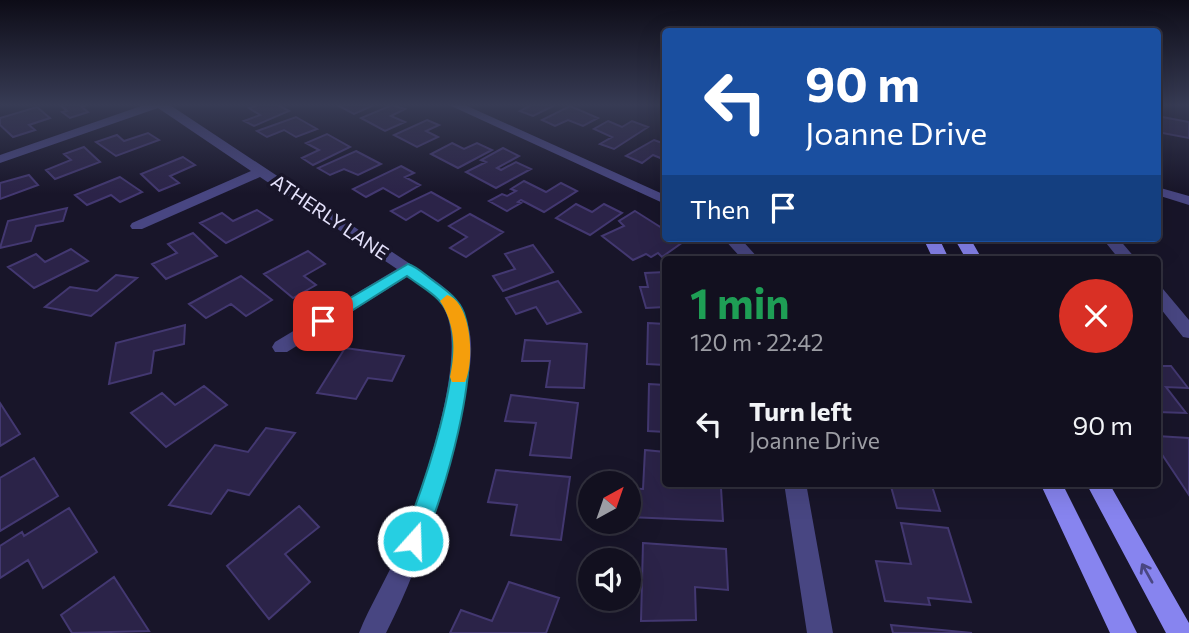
<!DOCTYPE html>
<html lang="en">
<head>
<meta charset="utf-8">
<style>
  body { margin:0; font-family:Commissioner,sans-serif; background:#1f1e2c; color:#f1f3f6; height:100vh; display:flex; flex-direction:column; font-size:26px; white-space:nowrap }
  * { box-sizing:border-box; margin:0 }
  p { font-size:23px; color:#9c9da4 }
  .icon { flex:none; width:38px; height:38px; fill:none; stroke:currentColor; stroke-width:2; stroke-linecap:round; stroke-linejoin:round }
  .map { position:relative; flex:1; overflow:hidden }
  .sheet { position:absolute; left:662px; top:256px; width:499px; height:231px; display:flex; flex-direction:column; background:#12101f; border-radius:7px; box-shadow:0 7px 28px #0002,0 0 0 2px #31303d }
  .sheet>* { flex:none }
  .banner { position:absolute; left:662px; top:28px; width:499px; height:214px; border-radius:7px; box-shadow:0 7px 28px #0002,0 0 0 2px #31303d; background:#1a4fa0; color:#fff; overflow:hidden }
  .needle { width:46px; rotate:40deg }
  .fabs { position:absolute; left:578px; top:471px; display:grid; gap:14px }
  .fabs a { display:grid; place-items:center; width:63px; height:63px; border-radius:50%; background:#12101f; box-shadow:0 7px 28px #0002,0 0 0 2px #31303d; font-size:35px }
  .pin { position:absolute; display:grid; place-items:center; width:60px; height:60px; color:#fff; margin:-30px; border-radius:14px; box-shadow:0 4px 10px #0006 }
  .me { position:absolute; width:77px; margin:-38px; rotate:20deg; stroke-linejoin:round; filter:drop-shadow(0 0 5px #0008) }
  .turn { display:flex; align-items:center; gap:24px; height:147px; padding:0 28px; font-size:32px }
  .turn .icon { width:91px; height:91px; stroke-width:2.5 }
  .turn b { display:block; font-size:49px; line-height:60px }
  .then { display:flex; align-items:center; height:66px; padding:0 28px; background:#0003; gap:14px; font-size:26px }
  .round { display:grid; place-items:center; flex:none; width:74px; height:74px; border-radius:37px; background:#1f1e2c }
  .head { display:flex; align-items:center; justify-content:space-between; height:119px; padding:0 28px }
  h1 { font-size:42px; font-weight:700; line-height:52px; color:#1e9e55 }
  ul { padding:0; list-style:none }
  li { display:flex; align-items:center; gap:21px; height:98px; padding:0 28px }
  li div { flex:1 }
  li b { display:block; font-size:26px }
  li em { font-style:normal }
  .map>svg:first-child { display:block }
  .building { fill:#2b2348; stroke:#433871; stroke-width:2 }
  .lines { fill:none; stroke-linecap:round; stroke-linejoin:round }
  .street { fill:#484682; fill-rule:evenodd }
  .secondary { fill:#8784ef; fill-rule:evenodd }
  .oneway { stroke:#4a4782 }
  .route { fill:#26cfe2; stroke:#198793; stroke-width:2 }
  .slow { fill:#f59e0b }
  .labels { text-anchor:middle; stroke-width:7; stroke-linejoin:round; paint-order:stroke }
  .street-label { font-size:19px; fill:#e4e1fb; stroke:#181529 }
</style>
</head>
<body>
<div class="map">
<svg width="1189" height="633" viewBox="0 0 1189 633">
  <rect width="100%" height="100%" fill="#181529"/>
  <path class="building" d="M 60,105 L 87,105 L 82,107 L 88,112 L 70,118 L 62,112 L 67,111 Z
    M 258,105 L 278,105 L 289,111 L 254,126 L 244,121 L 260,115 L 249,108 Z
    M 337,105 L 374,105 L 354,114 Z
    M 392,105 L 405,109 L 391,116 L 405,122 L 385,131 L 361,118 Z
    M 531,105 L 530,105 L 555,105 L 533,116 L 520,111 Z
    M 570,106 L 598,118 L 583,126 L 568,120 L 555,126 L 542,120 Z
    M 37,107 L 50,118 L 29,125 L 35,130 L 13,137 L 0,125 L 0,118 Z
    M 1157,116 L 1189,122 L 1189,138 L 1157,132 Z
    M 296,117 L 317,129 L 296,137 L 284,130 L 267,137 L 257,131 Z
    M 427,120 L 439,125 L 426,131 L 438,137 L 417,147 L 394,135 Z
    M 608,121 L 622,127 L 632,121 L 648,127 L 614,149 L 600,144 L 612,137 L 594,129 Z
    M 148,133 L 159,140 L 116,156 L 96,142 L 117,135 L 124,141 Z
    M 327,134 L 350,147 L 313,165 L 302,158 L 319,150 L 306,143 Z
    M 654,140 L 665,144 L 665,160 L 653,155 L 642,163 L 626,156 Z
    M 452,143 L 464,149 L 477,143 L 492,150 L 458,168 L 431,154 Z
    M 84,147 L 100,162 L 55,179 L 46,170 L 71,160 L 64,154 Z
    M 503,148 L 519,156 L 497,168 L 501,170 L 516,162 L 531,169 L 496,188 L 466,172 L 486,162 L 481,160 Z
    M 356,151 L 381,164 L 358,175 L 344,169 L 330,175 L 318,168 Z
    M 183,157 L 195,165 L 170,176 L 179,183 L 159,191 L 141,174 Z
    M 401,166 L 414,173 L 405,177 L 420,185 L 399,197 L 383,188 L 366,197 L 353,189 Z
    M 29,175 L 38,185 L 0,199 L 0,183 Z
    M 120,177 L 142,192 L 120,202 L 111,195 L 87,205 L 75,195 Z
    M 524,181 L 546,192 L 561,183 L 577,191 L 544,212 L 521,200 L 518,202 L 521,203 L 507,211 L 489,201 L 502,194 L 507,196 L 516,191 L 511,189 Z
    M 431,192 L 460,208 L 438,221 L 421,211 L 406,220 L 391,211 Z
    M 576,204 L 592,212 L 604,204 L 622,213 L 590,235 L 556,218 Z
    M 67,208 L 63,221 L 36,226 L 31,241 L 0,248 L 8,221 Z
    M 257,210 L 272,220 L 226,243 L 200,223 L 222,213 L 233,221 Z
    M 635,211 L 665,230 L 665,238 L 677,238 L 683,242 L 662,257 L 658,253 L 651,257 L 646,254 L 633,260 L 602,236 L 624,226 L 619,221 Z
    M 470,214 L 503,232 L 466,257 L 450,248 L 467,237 L 449,226 Z
    M 193,233 L 217,256 L 166,279 L 152,264 L 177,253 L 168,244 Z
    M 533,245 L 553,272 L 503,291 L 493,276 L 515,269 L 505,254 Z
    M 71,249 L 88,261 L 34,288 L 8,267 L 36,254 L 45,262 Z
    M 308,251 L 325,264 L 304,276 L 316,285 L 293,298 L 264,274 Z
    M 665,272 L 665,307 L 646,308 L 640,287 L 648,287 L 645,273 Z
    M 116,275 L 137,278 L 91,316 L 45,307 L 70,287 L 97,291 Z
    M 241,276 L 272,300 L 246,316 L 231,304 L 206,318 L 189,304 Z
    M 558,281 L 581,312 L 547,324 L 536,307 L 516,314 L 506,298 Z
    M 648,323 L 665,324 L 665,365 L 647,364 Z
    M 185,325 L 184,344 L 154,351 L 151,373 L 109,384 L 116,343 Z
    M 525,340 L 587,344 L 584,388 L 546,387 L 550,361 L 522,361 Z
    M 345,348 L 404,356 L 392,381 L 368,378 L 356,399 L 317,393 Z
    M 1157,366 L 1171,366 L 1188,388 L 1166,387 L 1186,413 L 1157,412 Z
    M 649,384 L 665,385 L 665,432 L 648,431 Z
    M 204,386 L 227,405 L 166,447 L 131,413 L 162,393 L 175,405 Z
    M 511,395 L 578,403 L 571,458 L 530,455 L 536,423 L 505,421 Z
    M 0,403 L 20,434 L 0,446 Z
    M 266,428 L 295,433 L 249,495 L 228,490 L 211,514 L 169,505 L 215,445 L 248,452 Z
    M 1157,436 L 1189,438 L 1189,495 L 1157,447 Z
    M 645,450 L 665,452 L 665,483 L 721,488 L 723,521 L 628,517 L 628,488 L 643,489 Z
    M 34,458 L 58,496 L 0,531 L 0,478 Z
    M 496,470 L 570,477 L 561,540 L 511,535 L 517,505 L 488,502 Z
    M 890,483 L 931,483 L 940,511 L 897,508 Z
    M 299,506 L 319,527 L 285,554 L 310,582 L 269,619 L 227,566 Z
    M 69,508 L 97,552 L 43,588 L 28,560 L 0,578 L 0,546 L 22,532 L 24,536 Z
    M 901,523 L 948,528 L 971,602 L 928,598 L 930,605 L 885,601 L 876,561 L 911,564 Z
    M 643,543 L 726,549 L 728,590 L 695,587 L 696,620 L 641,621 Z
    M 114,577 L 149,631 L 72,633 L 61,615 Z
    M 509,582 L 559,598 L 546,633 L 450,633 L 461,610 L 492,621 Z
    M 891,625 L 972,633 L 893,633 Z"/>
  <g class="lines">
    <path class="street" d="M 144,105 L 170,105 L 433,279 C 450,291 463,304 468,325 C 476,353 467,382 461,410 C 445,487 422,562 386,633 L 359,633 C 370,605 387,579 398,551 C 419,500 468,362 446,313 C 440,297 421,286 407,277 L 287,352 L 275,352 L 272,347 L 275,342 L 397,269 L 260,177 L 142,229 L 132,229 L 130,226 L 132,223 L 251,171 L 158,108 L 0,163 L 0,155 Z
      M 449,105 L 465,105 L 665,195 L 665,204 Z
      M 1157,187 L 1189,196 L 1189,205 L 1157,195 Z
      M 723,238 L 740,238 L 759,259 L 742,259 Z
      M 1102,238 L 1118,238 L 1136,259 L 1119,259 Z
      M 1157,287 L 1163,289 L 1189,320 L 1189,338 L 1183,337 L 1157,304 Z
      M 784,483 L 806,483 L 833,633 L 807,633 Z"/>
    <path class="secondary" d="M 923,238 L 939,238 L 949,259 L 933,259 Z
      M 954,238 L 970,238 L 982,259 L 966,259 Z
      M 1040,483 L 1062,483 L 1137,633 L 1110,633 Z
      M 1086,483 L 1109,483 L 1189,623 L 1189,633 L 1166,633 Z"/>
  </g>
  <defs><path id="oneway-shaft" d="M-6 0H5M1.5-3L5.5 0L1.5 3" fill="none" stroke-width="1.6" stroke-linecap="round" stroke-linejoin="round" transform="scale(1.75)"/></defs>
  <use class="oneway" href="#oneway-shaft" transform="translate(1147 573) rotate(-119)"/>
  <linearGradient id="sky" x2="0" y2="1"><stop stop-color="#0d0c17"/><stop offset="0.54" stop-color="#373b54"/><stop offset="1" stop-color="#373b54" stop-opacity="0"/></linearGradient>
  <rect width="1189" height="194" fill="url(#sky)"/>
  <path class="route" d="M 408,264 C 418,267 426,276 435,282 C 446,290 459,299 464,313 C 483,367 444,496 421,549 L 413,552 L 405,549 L 402,541 C 421,493 470,359 447,312 C 440,296 420,286 407,276 L 329,325 L 323,326 L 315,321 L 318,317 Z"/>
  <path class="slow" d="M 447,295 C 472,302 475,363 465,382 L 452,382 L 450,377 C 456,350 455,324 440,301 Z"/>
  <g class="labels">
    <g class="street-label">
      <text transform="translate(330 217) rotate(34)" y="7">ATHERLY LANE</text>
    </g>
  </g>
</svg>
<div class="fabs">
<a><svg class="needle" viewBox="-14 -14 28 28"><path d="M0-13l5 13h-10z" fill="#e53935"/><path d="M0 13l5-13h-10z" fill="#9c9da4"/></svg></a>
<a><svg class="icon" aria-label="sound" viewBox="0 0 24 24"><path d="M4 9h4l5-4v14l-5-4H4zM17 9q2 3 0 6"/></svg></a>
</div>
<div class="pin" style="left:323px;top:321px;background:#d93025"><svg class="icon" aria-label="arrive" viewBox="0 0 24 24"><path d="M6 21V4h12l-3 4 3 4H6"/></svg></div>
<svg class="me" style="left:413px;top:541px" viewBox="-20 -20 40 40"><circle r="17" fill="#26cfe2" stroke="#fff" stroke-width="3"/><path d="M0-11L8 9 0 5-8 9z" fill="#fff"/></svg>
<div class="banner">
<div class="turn"><svg class="icon" aria-label="left" viewBox="0 0 24 24"><path d="M17 20v-9H6M10 6l-5 5 5 5"/></svg><div><b>90 m</b>Joanne Drive</div></div>
<div class="then">Then<svg class="icon" aria-label="arrive" viewBox="0 0 24 24"><path d="M6 21V4h12l-3 4 3 4H6"/></svg></div>
</div>
<section class="sheet">
<div class="head"><div><h1>1 min</h1><p>120 m · 22:42</p></div><a class="round" style="background:#d93025;color:#fff"><svg class="icon" aria-label="close" viewBox="0 0 24 24"><path d="M6 6l12 12M18 6L6 18"/></svg></a></div>
<ul>
<li><svg class="icon" aria-label="left" viewBox="0 0 24 24"><path d="M17 20v-9H6M10 6l-5 5 5 5"/></svg><div><b>Turn left</b><p>Joanne Drive</p></div><em>90 m</em></li>
</ul>
</section>
</div>
</body>
</html>
